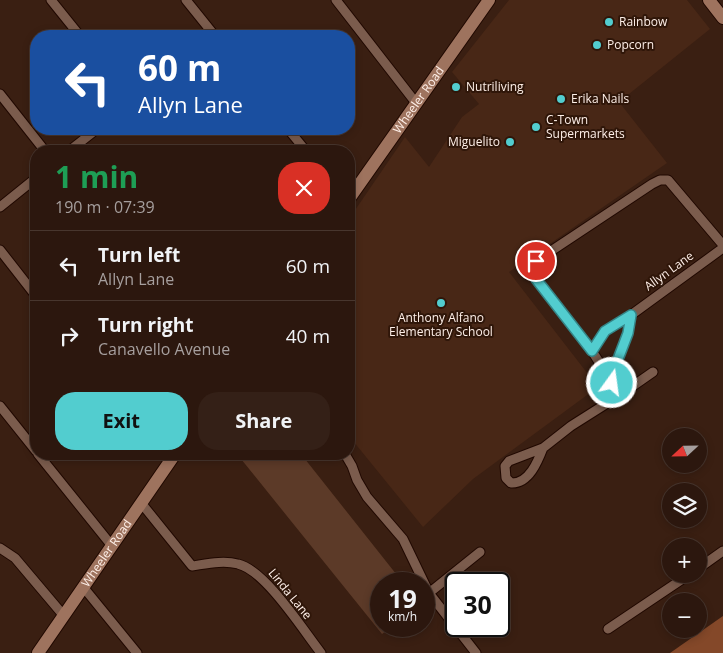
<!DOCTYPE html>
<html lang="en">
<head>
<meta charset="utf-8">
<style>
  body { margin:0; font-family:"Open Sans",sans-serif; background:#342017; color:#f1f3f6; height:100vh; display:flex; flex-direction:column; font-size:19px; white-space:nowrap }
  * { box-sizing:border-box; margin:0 }
  p { font-size:16px; color:#a69f9e }
  .icon { flex:none; width:28px; height:28px; fill:none; stroke:currentColor; stroke-width:2; stroke-linecap:round; stroke-linejoin:round }
  .map { position:relative; flex:1; overflow:hidden }
  .details { position:absolute; left:30px; top:145px; width:325px; height:315px; display:flex; flex-direction:column; background:#2c170e; border-radius:20px; box-shadow:0 2px 8px #0003,0 0 0 1px #48362e }
  .details>* { flex:none }
  .top-card { position:absolute; left:30px; top:30px; width:325px; height:105px; border-radius:20px; box-shadow:0 2px 8px #0003,0 0 0 1px #48362e; background:#1a4fa0; color:#fff; overflow:hidden }
  .needle { width:32px; rotate:248deg }
  .fabs { position:absolute; left:662px; top:428px; display:grid; gap:10px }
  .fabs a { display:grid; place-items:center; width:45px; height:45px; border-radius:50%; background:#2c170e; box-shadow:0 2px 8px #0003,0 0 0 1px #48362e; font-size:25px }
  .speed { position:absolute; left:370px; top:572px; display:flex; gap:10px; font-size:25px; font-weight:700; text-align:center }
  .speed>* { display:grid; place-content:center; width:65px; height:65px; border-radius:50%; background:#2c170e; box-shadow:0 2px 8px #0003,0 0 0 1px #48362e; line-height:1 }
  .speed small { font-size:12px; font-weight:400 }
  .speed .limit { border:2px solid #111; border-radius:8px; background:#fff; color:#111 }
  .pin { position:absolute; display:grid; place-items:center; width:42px; height:42px; color:#fff; margin:-21px; border:2px solid #fff; border-radius:50%; box-shadow:0 1px 5px #0007 }
  .me { position:absolute; width:55px; margin:-28px; rotate:14deg; stroke-linejoin:round; filter:drop-shadow(0 0 4px #0008) }
  .turn { display:flex; align-items:center; gap:18px; height:105px; padding:0 25px; font-size:22px }
  .turn .icon { width:65px; height:65px; stroke-width:2.5 }
  .turn b { display:block; font-size:35px; line-height:42px }
  .round { display:grid; place-items:center; flex:none; width:52px; height:52px; border-radius:20px; background:#342017 }
  .headline { display:flex; align-items:center; justify-content:space-between; height:85px; padding:0 25px }
  h1 { font-size:30px; font-weight:700; line-height:38px; color:#1e9e55 }
  .action { display:flex; gap:10px; margin-top:auto; padding:10px 25px }
  .action a { flex:1; height:58px; border-radius:20px; background:#52cdcf; color:#111; font-size:20px; font-weight:700; line-height:58px; text-align:center }
  .action a+a { background:#342017; color:#f1f3f6 }
  ul { padding:0; list-style:none }
  li { display:flex; align-items:center; gap:15px; height:70px; padding:0 25px; border-top:1px solid #48362e }
  li div { flex:1 }
  li b { display:block; font-size:19px }
  li em { font-style:normal }
  .map>svg:first-child { display:block }
  .built { fill:#482716 }
  .green { fill:#5c3a28 }
  .forest { fill:#844829 }
  .lines { fill:none; stroke-linecap:round; stroke-linejoin:round }
  .street-casing { stroke:#200800; stroke-width:11 }
  .secondary-casing { stroke:#200800; stroke-width:14 }
  .street { stroke:#7b5c4d; stroke-width:9 }
  .secondary { stroke:#9e735e; stroke-width:12 }
  .route-casing { stroke:#358587; stroke-width:12 }
  .route { stroke:#52cdcf; stroke-width:9 }
  .poi-dot { fill:#52cdcf; stroke:#2f1609; stroke-width:2 }
  .labels { text-anchor:middle; stroke-width:4; stroke-linejoin:round; paint-order:stroke }
  .poi-label { font-size:12px; fill:#feefe8; stroke:#2f1609; text-anchor:start }
  .street-label { font-size:12px; fill:#feefe8; stroke:#2f1609 }
</style>
</head>
<body>
<div class="map">
<svg width="723" height="653" viewBox="0 0 723 653">
  <rect width="100%" height="100%" fill="#3a1f12"/>
  <path class="built" d="M 509,0 L 687,0 L 710,29 L 619,102 L 667,163 L 509,272 L 598,387 L 473,479 L 423,527 L 349,436 L 349,219 L 405,137 L 429,167 L 462,117 L 479,104 L 452,72 Z"/>
  <path class="green" d="M 237,454 L 301,454 L 404,584 L 381,584 L 381,626 L 393,626 L 382,634 Z"/>
  <path class="forest" d="M 723,616 L 723,653 L 670,653 Z"/>
  <g class="lines">
    <g class="street-casing">
      <path id="street" d="M 51,0 L 80,36
        M 186,0 L 215,36
        M 336,0 L 416,103
        M 0,94 L 45,151
        M 288,129 L 306,151
        M 69,151 L 97,129
        M 0,207 L 36,178
        M 0,250 L 36,296
        M 592,351 L 605,331 L 631,315 L 723,248
        M 610,380 L 628,333 L 631,315
        M 620,395 L 592,351 L 536,279 L 532,269 L 536,261 L 652,184 L 660,180 L 668,180 L 723,245
        M 0,406 L 36,451
        M 543,448 C 538,461 529,484 511,483 L 506,478 L 505,466 L 509,461 L 543,448 L 571,426 L 620,395 L 653,372
        M 38,454 L 112,546
        M 345,454 L 352,466 L 357,480 L 367,497 L 403,539 L 429,593 L 476,653
        M 142,504 L 192,566 C 206,564 223,560 238,564 C 265,570 303,630 321,653
        M 0,548 L 15,558 L 64,616
        M 699,568 L 723,551
        M 84,588 L 137,653
        M 429,593 L 480,552
        M 608,629 L 690,574"/>
    </g>
    <g class="secondary-casing">
      <g id="secondary">
        <path d="M 709,0 L 723,18"/>
        <path id="s1" d="M 349,199 L 489,0"/>
        <path id="s2" d="M 38,653 L 175,454"/>
      </g>
    </g>
    <use href="#street" class="street"/>
    <use href="#secondary" class="secondary"/>
  </g>
  <g class="lines">
    <g class="route-casing">
      <path id="route" d="M 536,261 L 532,269 L 536,279 L 592,351 L 605,331 L 631,315 L 628,333 L 610,380 L 612,383"/>
    </g>
    <use href="#route" class="route"/>
  </g>
  <g class="poi-dot">
    <circle cx="609" cy="22" r="5"/>
    <circle cx="597" cy="45" r="5"/>
    <circle cx="456" cy="87" r="5"/>
    <circle cx="561" cy="99" r="5"/>
    <circle cx="536" cy="127" r="5"/>
    <circle cx="510" cy="142" r="5"/>
    <circle cx="441" cy="303" r="5"/>
  </g>
  <g class="labels">
    <g class="poi-label">
      <text x="619" y="26">Rainbow</text>
      <text x="607" y="49">Popcorn</text>
      <text x="466" y="91">Nutriliving</text>
      <text x="571" y="103">Erika Nails</text>
      <text x="546" y="124">C‑Town<tspan x="546" dy="14">Supermarkets</tspan></text>
      <text x="500" y="146" text-anchor="end">Miguelito</text>
      <text x="441" y="322" text-anchor="middle">Anthony Alfano<tspan x="441" dy="14">Elementary School</tspan></text>
    </g>
    <g class="street-label">
      <text dy="4" stroke="none"><textPath href="#s1" startOffset="121">Wheeler Road</textPath></text>
      <text transform="translate(669 271) rotate(-36)" y="4">Allyn Lane</text>
      <text dy="4" stroke="none"><textPath href="#s2" startOffset="121">Wheeler Road</textPath></text>
      <text transform="translate(290 594) rotate(51)" y="4">Linda Lane</text>
    </g>
  </g>
</svg>
<div class="fabs">
<a><svg class="needle" viewBox="-14 -14 28 28"><path d="M0-13l5 13h-10z" fill="#e53935"/><path d="M0 13l5-13h-10z" fill="#a69f9e"/></svg></a>
<a><svg class="icon" aria-label="layers" viewBox="0 0 24 24"><path d="M12 4l9 5-9 5-9-5zM3 14l9 5 9-5"/></svg></a>
<a>+</a>
<a>−</a>
</div>
<div class="speed"><div>19<small>km/h</small></div><div class="limit">30</div></div>
<div class="pin" style="left:536px;top:261px;background:#d93025"><svg class="icon" aria-label="arrive" viewBox="0 0 24 24"><path d="M6 21V4h12l-3 4 3 4H6"/></svg></div>
<svg class="me" style="left:612px;top:383px" viewBox="-20 -20 40 40"><circle r="17" fill="#52cdcf" stroke="#fff" stroke-width="3"/><path d="M0-11L8 9 0 5-8 9z" fill="#fff"/></svg>
<div class="top-card">
<div class="turn"><svg class="icon" aria-label="left" viewBox="0 0 24 24"><path d="M17 20v-9H6M10 6l-5 5 5 5"/></svg><div><b>60 m</b>Allyn Lane</div></div>
</div>
<section class="details">
<div class="headline"><div><h1>1 min</h1><p>190 m · 07:39</p></div><a class="round" style="background:#d93025;color:#fff"><svg class="icon" aria-label="close" viewBox="0 0 24 24"><path d="M6 6l12 12M18 6L6 18"/></svg></a></div>
<ul>
<li><svg class="icon" aria-label="left" viewBox="0 0 24 24"><path d="M17 20v-9H6M10 6l-5 5 5 5"/></svg><div><b>Turn left</b><p>Allyn Lane</p></div><em>60 m</em></li>
<li><svg class="icon" aria-label="right" viewBox="0 0 24 24"><path d="M7 20v-9h11M14 6l5 5-5 5"/></svg><div><b>Turn right</b><p>Canavello Avenue</p></div><em>40 m</em></li>
</ul>
<div class="action"><a>Exit</a><a>Share</a></div>
</section>
</div>
</body>
</html>
